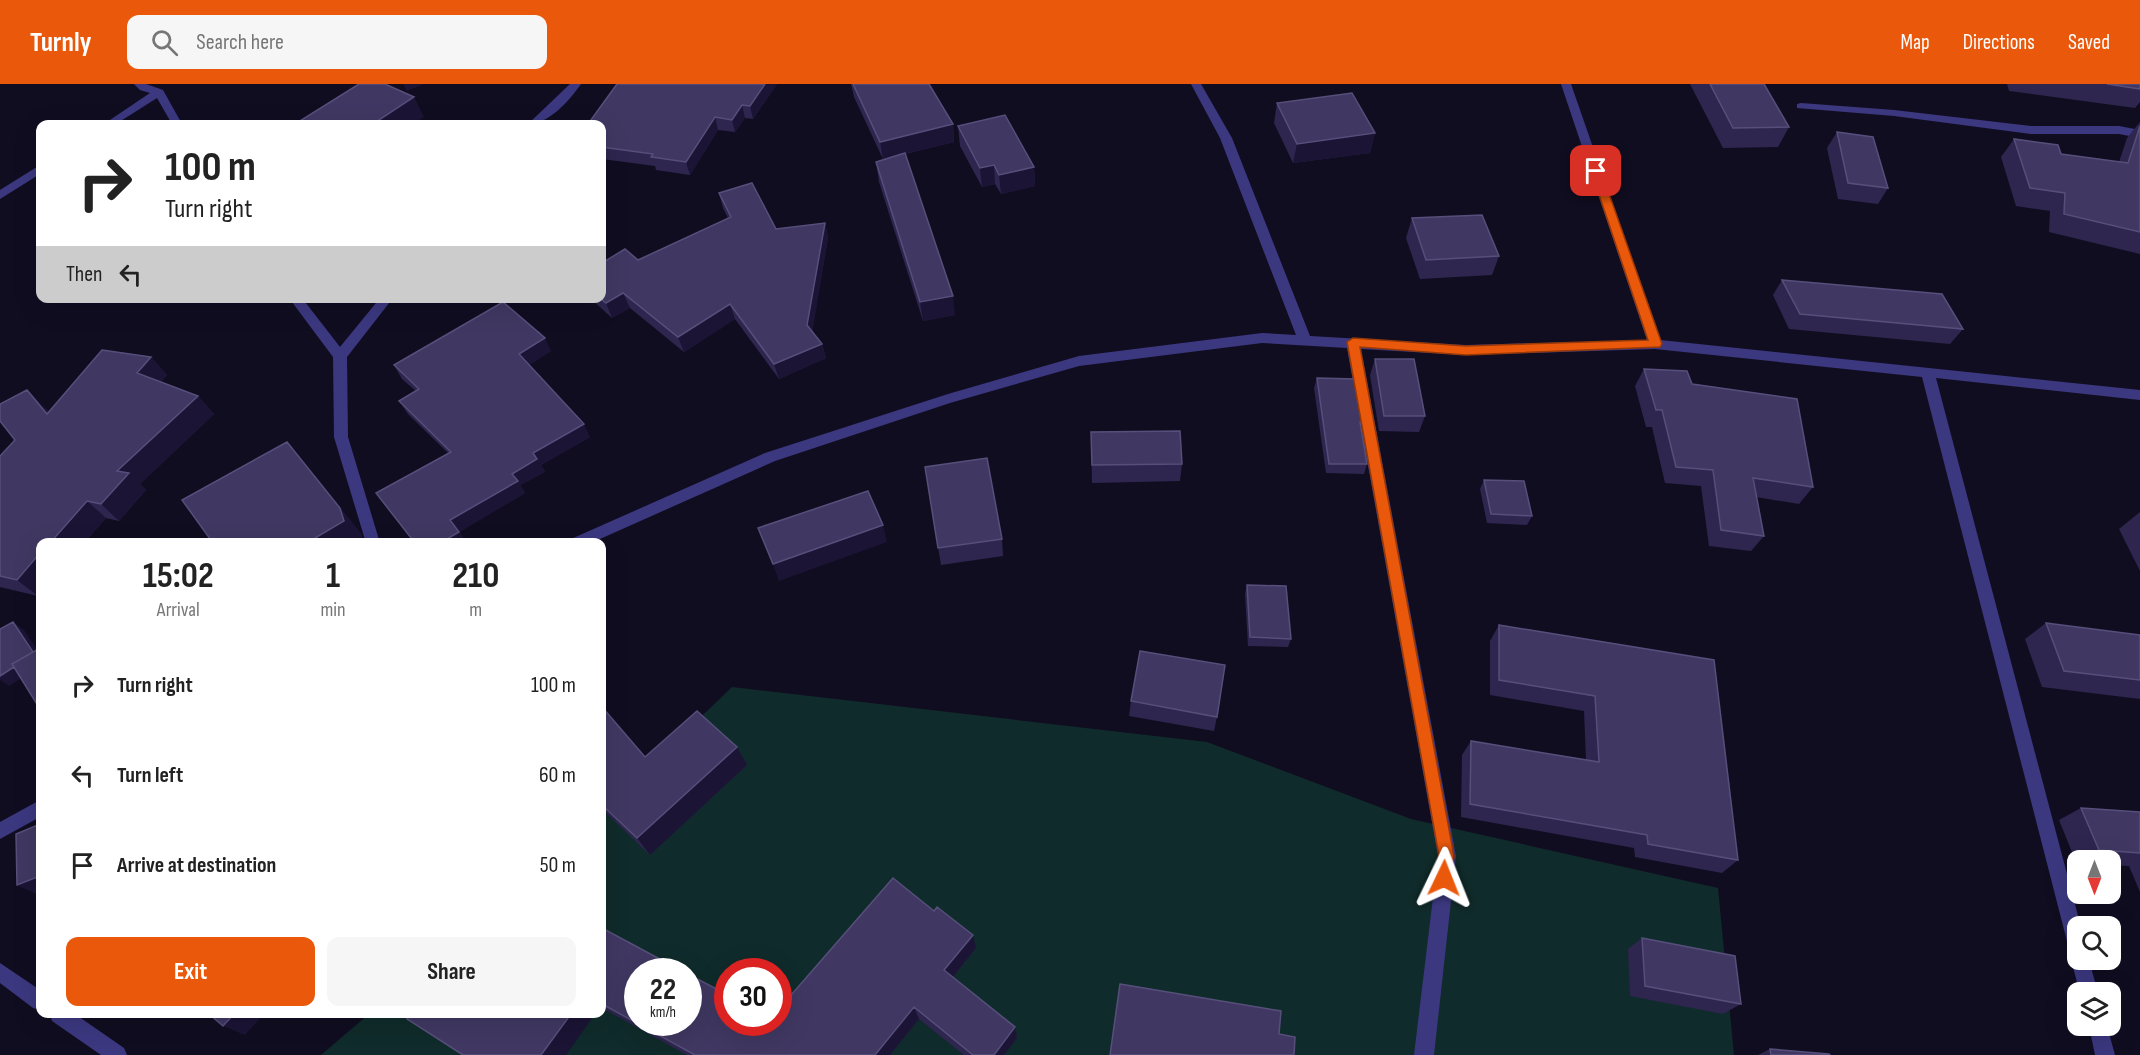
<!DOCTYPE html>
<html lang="en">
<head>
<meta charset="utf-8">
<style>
  body { margin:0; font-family:"Sofia Sans Condensed",sans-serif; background:#f6f6f6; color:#222; height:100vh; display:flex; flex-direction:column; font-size:22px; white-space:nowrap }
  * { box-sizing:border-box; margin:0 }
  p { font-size:20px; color:#767676 }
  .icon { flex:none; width:33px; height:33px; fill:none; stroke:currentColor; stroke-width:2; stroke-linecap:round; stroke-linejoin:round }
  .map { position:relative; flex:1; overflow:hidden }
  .panel { position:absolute; left:36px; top:454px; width:570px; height:480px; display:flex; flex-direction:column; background:#fff; border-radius:12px; box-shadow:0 6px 24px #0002 }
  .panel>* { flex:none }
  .guide { position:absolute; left:36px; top:36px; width:570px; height:183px; border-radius:12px; box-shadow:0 6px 24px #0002; background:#fff; color:#222; overflow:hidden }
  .needle { width:39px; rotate:180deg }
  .tools { position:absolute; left:2067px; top:766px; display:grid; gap:12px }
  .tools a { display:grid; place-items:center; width:54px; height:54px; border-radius:12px; background:#fff; box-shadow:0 6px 24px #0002; font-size:30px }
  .speed { position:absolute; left:624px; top:874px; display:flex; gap:12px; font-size:30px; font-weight:700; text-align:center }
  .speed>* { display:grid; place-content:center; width:78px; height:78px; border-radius:50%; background:#fff; box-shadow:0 6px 24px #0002; line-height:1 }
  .speed small { font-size:15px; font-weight:400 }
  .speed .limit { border:9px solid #d22; background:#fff; color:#111 }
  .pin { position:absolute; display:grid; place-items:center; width:51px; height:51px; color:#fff; margin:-26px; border-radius:12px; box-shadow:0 3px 9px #0006 }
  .me { position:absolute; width:66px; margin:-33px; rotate:2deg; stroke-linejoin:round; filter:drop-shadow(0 0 4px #0008) }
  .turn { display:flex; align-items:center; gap:21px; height:126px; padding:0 30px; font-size:27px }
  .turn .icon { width:78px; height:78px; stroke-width:2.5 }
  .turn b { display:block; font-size:42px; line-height:51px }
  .then { display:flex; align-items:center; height:57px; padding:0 30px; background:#0003; gap:12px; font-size:22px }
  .eta { display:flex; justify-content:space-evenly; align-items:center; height:102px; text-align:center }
  .eta b { font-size:36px; font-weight:700; line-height:42px }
  .button { display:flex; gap:12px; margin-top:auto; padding:12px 30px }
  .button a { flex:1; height:69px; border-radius:12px; background:#ea580c; color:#fff; font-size:24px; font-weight:700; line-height:69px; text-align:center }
  .button a+a { background:#f6f6f6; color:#222 }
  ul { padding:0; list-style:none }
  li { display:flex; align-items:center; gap:18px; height:90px; padding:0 30px }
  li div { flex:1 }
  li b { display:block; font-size:22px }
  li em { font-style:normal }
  header { display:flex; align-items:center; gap:36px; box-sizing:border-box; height:84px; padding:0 30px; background:#ea580c; color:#fff }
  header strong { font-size:28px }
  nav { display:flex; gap:33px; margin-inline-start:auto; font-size:21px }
  .search { width:420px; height:54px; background:#f6f6f6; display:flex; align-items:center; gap:15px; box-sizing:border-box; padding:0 21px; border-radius:12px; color:#767676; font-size:22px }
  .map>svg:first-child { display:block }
  .green { fill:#102b2b; fill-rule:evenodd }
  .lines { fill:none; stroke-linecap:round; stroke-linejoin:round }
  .minor { fill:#3c3880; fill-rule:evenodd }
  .wall { fill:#2e264f }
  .shaded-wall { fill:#1b1435 }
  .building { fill:#403862; stroke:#574f7b; stroke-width:1.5 }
  .route { fill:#ea580c; stroke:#983908; stroke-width:1.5 }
</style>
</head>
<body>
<header>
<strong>Turnly</strong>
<div class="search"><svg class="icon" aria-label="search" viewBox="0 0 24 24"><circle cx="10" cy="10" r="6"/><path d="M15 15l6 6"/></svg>Search here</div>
<nav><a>Map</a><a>Directions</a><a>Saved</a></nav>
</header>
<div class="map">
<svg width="2140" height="971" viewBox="0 0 2140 971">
  <rect width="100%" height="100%" fill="#110d21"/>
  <path class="green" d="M 732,603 L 1207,658 L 1411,735 L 1718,804 L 1734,971 L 321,971 L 369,930 L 602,930 L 602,728 ZM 638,888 L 688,888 L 688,939 L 638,939 ZM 728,888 L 778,888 L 778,939 L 728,939 Z"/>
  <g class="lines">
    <path class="minor" d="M 134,0 L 146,0 L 163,6 L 182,40 L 172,40 L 157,14 L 116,40 L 104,40 L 150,9 L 140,6 Z
      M 570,0 L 581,0 C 569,17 549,40 528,40 Z
      M 1191,0 L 1201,0 L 1232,54 L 1310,252 L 1466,261 L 1647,256 L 1561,0 L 1571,0 L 1660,256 L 2140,306 L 2140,316 L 1936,294 L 2081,843 L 2078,843 L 2078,876 L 2089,876 L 2098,909 L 2080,909 L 2071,876 L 2073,872 L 2069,865 L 1922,293 L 1655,265 L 1466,271 L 1361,265 L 1456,772 L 1434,971 L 1414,971 L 1438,772 L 1347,264 L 1262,259 L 1079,282 L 950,319 L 775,377 L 591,459 L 569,459 L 571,455 L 765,369 L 948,310 L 1079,272 L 1262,249 L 1296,251 L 1220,54 Z
      M 1801,19 L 1894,26 L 2031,42 L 2119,42 L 2140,46 L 2140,54 L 2119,50 L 2031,50 L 1894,32 L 1797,24 L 1797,20 Z
      M 40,81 L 40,90 L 0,115 L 0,106 Z
      M 289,214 L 302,214 L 340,263 L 380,214 L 393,214 L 347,273 L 348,353 L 380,459 L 366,459 L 334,353 L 333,273 Z
      M 40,716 L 40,733 L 0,755 L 0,738 Z
      M 0,879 L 40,906 L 40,926 L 33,924 L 0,899 Z
      M 50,930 L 75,930 L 124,964 L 127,971 L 101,971 L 52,937 Z
      M 2089,942 L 2107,942 L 2115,971 L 2095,971 Z"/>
  </g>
  <path class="wall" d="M 617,0 L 777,0 L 753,35 L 745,34 L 735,48 L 718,46 L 690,91 L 656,86 L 655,82 L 602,75 L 602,40 Z
    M 851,0 L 929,0 L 953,40 L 954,58 L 905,70 L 955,231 L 923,237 L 879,98 L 876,78 L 891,73 L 883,75 L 854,13 Z
    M 1690,0 L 1764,0 L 1789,43 L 1778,63 L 1723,64 Z
    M 2007,0 L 2140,0 L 2140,18 L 2135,24 L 2009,7 Z
    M 1277,19 L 1375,49 L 1370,69 L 1293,79 L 1274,39 Z
    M 2140,38 L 2140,170 L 2049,148 L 2050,127 L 2016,122 L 2001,73 L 2014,55 L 2061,70 L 2119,78 L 2127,54 Z
    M 958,42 L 1034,83 L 1035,102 L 1001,110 L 995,100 L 982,103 L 960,62 Z
    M 1837,48 L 1888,104 L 1878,120 L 1838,115 L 1827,64 Z
    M 719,109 L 776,145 L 825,139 L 828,154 L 812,247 L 822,260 L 826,274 L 779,295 L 735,235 L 684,268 L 630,224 L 612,234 L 590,214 L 602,214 L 638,176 L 728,134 L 723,124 Z
    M 1412,134 L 1499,172 L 1492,191 L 1420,195 L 1406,154 Z
    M 1782,196 L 1963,245 L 1950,260 L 1789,245 L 1773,211 Z
    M 551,267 L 529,281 L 590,353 L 541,381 L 545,388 L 520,401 L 525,409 L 459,448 L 467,459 L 415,459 L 448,369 L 408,330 L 399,317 L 416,307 L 402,295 L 394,281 Z
    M 151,273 L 167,291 L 161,298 L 198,312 L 214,330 L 140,400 L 146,406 L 119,437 L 106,434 L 84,459 L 40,459 L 38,512 L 0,503 L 0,372 L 45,324 L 49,328 Z
    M 1375,275 L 1425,332 L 1419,348 L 1379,347 L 1370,291 Z
    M 1644,285 L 1692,300 L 1813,403 L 1799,420 L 1756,413 L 1764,452 L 1751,467 L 1709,462 L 1701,402 L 1665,399 L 1652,343 L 1646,343 L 1635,302 Z
    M 1317,294 L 1362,338 L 1361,344 L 1367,380 L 1364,390 L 1326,389 L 1314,304 Z
    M 1091,348 L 1182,380 L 1180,397 L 1092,399 Z
    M 925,383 L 1002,455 L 1003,472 L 941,481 Z
    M 1484,396 L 1532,432 L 1527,441 L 1487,439 L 1480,405 Z
    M 2140,428 L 2140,487 L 2119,445 Z
    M 1247,501 L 1291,555 L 1288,563 L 1248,562 L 1245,510 Z
    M 2046,539 L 2140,551 L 2140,615 L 2042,603 L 2025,555 Z
    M 1499,541 L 1714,576 L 1738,776 L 1722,789 L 1635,773 L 1634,764 L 1461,733 L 1462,671 L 1471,657 L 1586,676 L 1584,627 L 1490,611 L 1490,557 Z
    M 1131,617 L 1217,633 L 1214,647 L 1129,632 Z
    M 602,623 L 645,673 L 747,681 L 650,771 L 602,725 Z
    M 2081,724 L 2140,728 L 2140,808 L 2129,782 L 2110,781 L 2110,777 L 2078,777 L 2078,778 L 2076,778 L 2059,736 Z
    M 602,844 L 778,939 L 976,864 L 953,893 L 1015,943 L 1017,954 L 1004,971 L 964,971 L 919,935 L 890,971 L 687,971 L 602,924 Z
    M 1642,854 L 1741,920 L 1723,930 L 1630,912 L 1628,865 Z
    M 1770,965 L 1830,971 L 1758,971 Z"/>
  <path class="shaded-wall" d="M 403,0 L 424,0 L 407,7 Z
    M 765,0 L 777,0 L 753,35 L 750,22 Z
    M 414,13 L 424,33 L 413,40 L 373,40 Z
    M 742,21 L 745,34 L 735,48 L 732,36 Z
    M 715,33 L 718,46 L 690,91 L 686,78 Z
    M 953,40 L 954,58 L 883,75 L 880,58 Z
    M 1375,49 L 1370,69 L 1293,79 L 1297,60 Z
    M 994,81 L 995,100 L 982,103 L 980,84 Z
    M 1034,83 L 1035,102 L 1001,110 L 999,91 Z
    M 825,139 L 828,154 L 811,256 L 807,241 Z
    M 623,209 L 630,224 L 612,234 L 606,219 Z
    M 953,212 L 955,231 L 923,237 L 920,218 Z
    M 730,220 L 735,235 L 684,268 L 678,253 Z
    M 545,254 L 551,267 L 526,283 L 519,270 Z
    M 822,260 L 826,274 L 779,295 L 774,280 Z
    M 151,273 L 167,291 L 154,307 L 137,289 Z
    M 27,306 L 45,324 L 66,348 L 47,330 Z
    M 198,312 L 214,330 L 140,400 L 146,406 L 119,437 L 101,420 L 117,387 Z
    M 584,340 L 590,353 L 541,381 L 545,388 L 520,401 L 525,409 L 459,448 L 467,459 L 440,459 L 450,436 L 512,390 L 533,369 Z
    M 287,358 L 361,449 L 364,459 L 312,459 L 310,457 Z
    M 87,417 L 106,434 L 84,459 L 50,459 Z
    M 883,441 L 887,458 L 779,497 L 773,480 Z
    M 40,469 L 40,509 L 38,512 L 17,496 Z
    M 602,530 L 607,538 L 602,541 Z
    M 13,538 L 24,546 L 40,570 L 40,583 L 9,602 L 0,596 L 0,592 Z
    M 737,663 L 747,681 L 650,771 L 637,754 Z
    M 40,792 L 40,812 L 17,801 Z
    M 973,851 L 976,864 L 948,899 L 944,886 Z
    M 914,923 L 919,935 L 890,971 L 875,971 Z
    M 234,930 L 264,930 L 245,951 L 223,942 Z
    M 571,930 L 595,930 L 566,971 L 541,971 Z
    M 1015,943 L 1017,954 L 1004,971 L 994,971 Z"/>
  <path class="building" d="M 359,0 L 385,0 L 414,13 L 373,40 L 295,40 Z
    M 617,0 L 765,0 L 750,22 L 742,21 L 732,36 L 715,33 L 686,78 L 651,73 L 653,70 L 602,63 L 602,40 L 588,40 Z
    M 853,0 L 929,0 L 953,40 L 880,58 Z
    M 1710,0 L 1764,0 L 1789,43 L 1733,44 Z
    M 2107,0 L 2140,0 L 2140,5 Z
    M 1352,9 L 1375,49 L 1297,60 L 1277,19 Z
    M 1005,31 L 1034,83 L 999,91 L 994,81 L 980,84 L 958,42 Z
    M 2140,42 L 2140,148 L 2064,130 L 2065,109 L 2030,104 L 2014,55 L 2058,61 L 2061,70 L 2128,79 Z
    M 1837,48 L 1873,53 L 1888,104 L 1848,99 Z
    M 905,69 L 953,212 L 920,218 L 876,78 Z
    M 752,99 L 776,145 L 825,139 L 807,241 L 822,260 L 774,280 L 730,220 L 678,253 L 623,209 L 606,219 L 600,214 L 602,214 L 602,179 L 625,165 L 638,176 L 731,133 L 719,109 Z
    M 1482,131 L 1499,172 L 1426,176 L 1412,134 Z
    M 1782,196 L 1942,210 L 1963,245 L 1800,230 Z
    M 503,218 L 545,254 L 519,270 L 584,340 L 533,369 L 537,375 L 512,390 L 518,397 L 450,436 L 459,448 L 440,459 L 415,459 L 376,409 L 451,368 L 399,317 L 419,305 L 394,281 Z
    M 102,266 L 151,273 L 137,289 L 198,312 L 117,387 L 129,389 L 101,420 L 87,417 L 50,459 L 40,459 L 40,469 L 17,496 L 0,492 L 0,372 L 15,356 L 0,337 L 0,320 L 27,306 L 47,330 Z
    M 1375,275 L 1414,275 L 1425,332 L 1384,332 Z
    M 1644,285 L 1687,287 L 1692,300 L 1797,315 L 1813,403 L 1753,394 L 1764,452 L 1721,446 L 1713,386 L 1676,383 L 1662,326 L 1656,326 Z
    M 1317,294 L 1355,295 L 1362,338 L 1360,338 L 1367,380 L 1329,380 Z
    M 1180,347 L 1182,380 L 1092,381 L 1091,348 Z
    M 287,358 L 340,424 L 344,437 L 310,457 L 312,459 L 213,459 L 182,416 Z
    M 987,374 L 1002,455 L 938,464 L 925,383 Z
    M 1484,396 L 1524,397 L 1532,432 L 1491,430 Z
    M 868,407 L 883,441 L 773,480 L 758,444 Z
    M 1247,501 L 1286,502 L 1291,555 L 1250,553 Z
    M 13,538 L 33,568 L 12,580 L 14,583 L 0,592 L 0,545 Z
    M 2046,539 L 2140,551 L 2140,596 L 2064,587 Z
    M 1499,541 L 1714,576 L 1738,776 L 1648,760 L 1647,751 L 1470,720 L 1471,657 L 1599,678 L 1595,612 L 1499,596 Z
    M 40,564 L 40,625 L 12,580 Z
    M 1140,567 L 1225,581 L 1217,633 L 1131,617 Z
    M 602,623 L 645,673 L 697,627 L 737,663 L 637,754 L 602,721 Z
    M 2081,724 L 2140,728 L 2140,769 L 2099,766 Z
    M 40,740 L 40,792 L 17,801 L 16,750 Z
    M 893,794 L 934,827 L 937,823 L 973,851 L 944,886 L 1015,943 L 994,971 L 973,971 L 914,923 L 875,971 L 695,971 L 602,920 L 602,844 L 684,888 L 638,888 L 638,939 L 688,939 L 688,890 L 728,911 L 728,939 L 778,939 L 778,926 Z
    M 1642,854 L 1735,872 L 1741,920 L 1645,902 Z
    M 1120,900 L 1281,927 L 1279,950 L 1295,953 L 1294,971 L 1110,971 Z
    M 209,930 L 234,930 L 223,942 Z
    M 410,930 L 571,930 L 541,971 L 463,971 L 407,935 Z
    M 1770,965 L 1829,970 L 1830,971 L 1771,971 Z"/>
  <path class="route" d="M 1596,83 L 1601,87 L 1662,260 L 1660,263 L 1466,271 L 1360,263 L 1454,772 L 1450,800 L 1444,802 L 1438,800 L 1436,794 L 1439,772 L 1347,258 L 1353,254 L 1466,262 L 1648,256 L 1591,87 Z"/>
</svg>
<div class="tools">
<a><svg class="needle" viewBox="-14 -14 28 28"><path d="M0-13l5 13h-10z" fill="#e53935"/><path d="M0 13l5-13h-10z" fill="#767676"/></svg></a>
<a><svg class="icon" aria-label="search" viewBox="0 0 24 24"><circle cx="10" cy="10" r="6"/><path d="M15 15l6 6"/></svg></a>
<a><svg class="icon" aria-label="layers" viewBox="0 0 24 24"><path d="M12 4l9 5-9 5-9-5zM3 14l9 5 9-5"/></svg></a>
</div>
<div class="speed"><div>22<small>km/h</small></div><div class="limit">30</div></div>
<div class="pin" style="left:1596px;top:87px;background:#d93025"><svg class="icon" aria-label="arrive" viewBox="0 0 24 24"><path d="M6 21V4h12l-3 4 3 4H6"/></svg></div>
<svg class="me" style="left:1444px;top:794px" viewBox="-20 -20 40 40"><path d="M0-17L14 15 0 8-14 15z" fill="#ea580c" stroke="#fff" stroke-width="4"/></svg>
<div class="guide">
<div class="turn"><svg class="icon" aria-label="right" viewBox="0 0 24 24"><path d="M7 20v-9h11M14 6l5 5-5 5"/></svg><div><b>100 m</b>Turn right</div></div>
<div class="then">Then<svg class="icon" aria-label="left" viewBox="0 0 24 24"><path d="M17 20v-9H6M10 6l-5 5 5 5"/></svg></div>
</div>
<section class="panel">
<div class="eta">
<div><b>15:02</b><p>Arrival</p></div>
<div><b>1</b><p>min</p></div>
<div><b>210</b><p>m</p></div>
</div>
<ul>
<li><svg class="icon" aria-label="right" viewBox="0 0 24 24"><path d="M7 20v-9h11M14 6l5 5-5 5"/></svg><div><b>Turn right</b></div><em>100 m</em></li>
<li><svg class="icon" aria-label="left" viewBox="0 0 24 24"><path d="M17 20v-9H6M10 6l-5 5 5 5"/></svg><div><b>Turn left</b></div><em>60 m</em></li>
<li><svg class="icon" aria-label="arrive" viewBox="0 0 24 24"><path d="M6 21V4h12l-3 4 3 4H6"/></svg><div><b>Arrive at destination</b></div><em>50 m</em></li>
</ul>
<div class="button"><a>Exit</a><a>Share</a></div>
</section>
</div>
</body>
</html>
